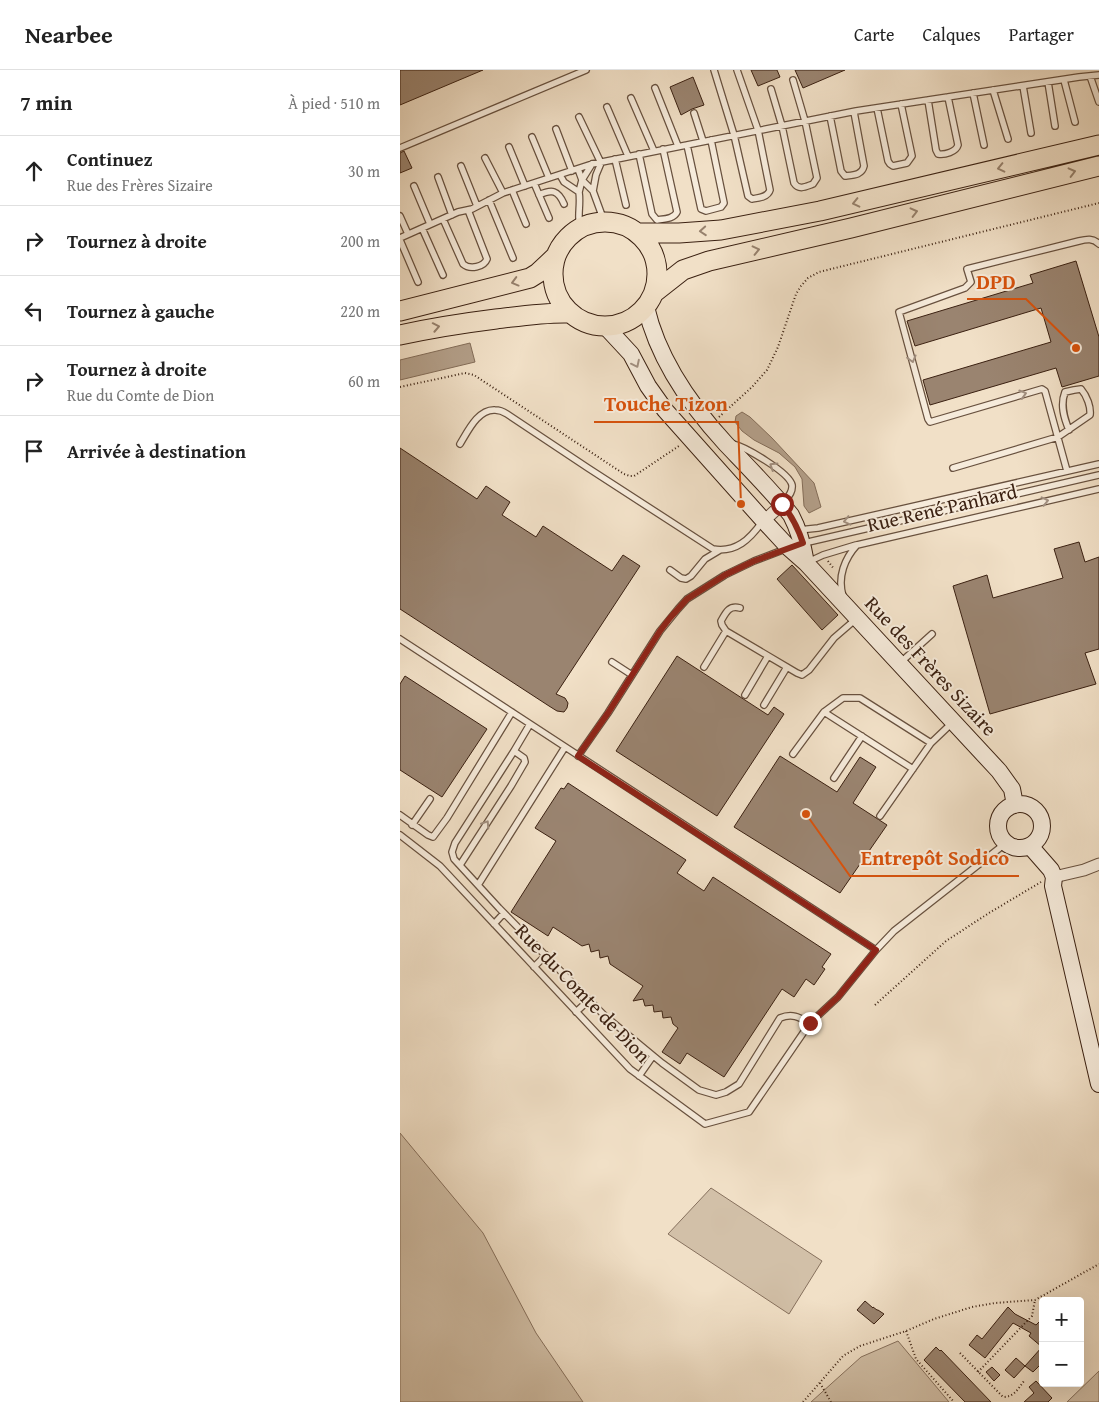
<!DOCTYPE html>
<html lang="fr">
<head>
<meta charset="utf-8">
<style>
  body { margin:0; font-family:"Gentium Book Plus",serif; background:#f6f6f6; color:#222 }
  .controls { position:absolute; right:15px; bottom:15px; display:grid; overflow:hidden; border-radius:5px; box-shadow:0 5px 20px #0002 }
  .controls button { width:45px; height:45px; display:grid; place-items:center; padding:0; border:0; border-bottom:1px solid #e0e0e0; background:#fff; color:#222; font:25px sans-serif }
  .stop { position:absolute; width:15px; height:15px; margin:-11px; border:4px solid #8f2418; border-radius:50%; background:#fff }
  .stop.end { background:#8f2418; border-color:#fff; box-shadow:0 1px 5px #0008 }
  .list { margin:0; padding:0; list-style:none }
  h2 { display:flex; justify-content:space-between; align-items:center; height:65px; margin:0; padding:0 20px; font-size:21px }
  h2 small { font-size:16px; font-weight:400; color:#767676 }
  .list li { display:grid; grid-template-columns:32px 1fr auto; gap:15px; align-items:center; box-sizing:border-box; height:70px; padding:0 20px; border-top:1px solid #e0e0e0 }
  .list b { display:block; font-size:19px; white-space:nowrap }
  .list p { margin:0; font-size:16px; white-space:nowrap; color:#767676 }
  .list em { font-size:16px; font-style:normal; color:#767676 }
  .icon { flex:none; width:28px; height:28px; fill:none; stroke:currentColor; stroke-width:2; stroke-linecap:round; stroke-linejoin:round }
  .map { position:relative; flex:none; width:699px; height:1332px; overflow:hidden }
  header { display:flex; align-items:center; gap:30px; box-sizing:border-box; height:70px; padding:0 25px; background:#fff; border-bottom:1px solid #e0e0e0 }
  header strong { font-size:24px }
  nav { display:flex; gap:28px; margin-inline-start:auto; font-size:18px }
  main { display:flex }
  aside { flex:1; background:#fff }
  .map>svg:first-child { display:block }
</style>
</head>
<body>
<header>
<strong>Nearbee</strong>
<nav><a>Carte</a><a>Calques</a><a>Partager</a></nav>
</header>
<main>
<aside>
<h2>7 min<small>À pied · 510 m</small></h2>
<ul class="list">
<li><svg class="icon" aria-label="ahead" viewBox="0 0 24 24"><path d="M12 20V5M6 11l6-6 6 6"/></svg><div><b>Continuez</b><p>Rue des Frères Sizaire</p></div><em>30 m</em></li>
<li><svg class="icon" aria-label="right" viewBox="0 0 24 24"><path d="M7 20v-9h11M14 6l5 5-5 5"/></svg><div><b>Tournez à droite</b></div><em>200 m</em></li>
<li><svg class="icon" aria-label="left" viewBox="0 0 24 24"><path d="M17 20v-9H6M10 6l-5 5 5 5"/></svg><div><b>Tournez à gauche</b></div><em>220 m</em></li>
<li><svg class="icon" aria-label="right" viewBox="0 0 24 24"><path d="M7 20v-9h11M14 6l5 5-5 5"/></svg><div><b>Tournez à droite</b><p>Rue du Comte de Dion</p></div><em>60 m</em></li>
<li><svg class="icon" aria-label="arrive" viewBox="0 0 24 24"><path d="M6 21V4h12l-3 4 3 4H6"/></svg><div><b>Arrivée à destination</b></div></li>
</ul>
</aside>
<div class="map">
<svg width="699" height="1332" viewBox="0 0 699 1332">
  <rect width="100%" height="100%" fill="#f1e0c7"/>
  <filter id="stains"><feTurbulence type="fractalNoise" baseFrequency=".004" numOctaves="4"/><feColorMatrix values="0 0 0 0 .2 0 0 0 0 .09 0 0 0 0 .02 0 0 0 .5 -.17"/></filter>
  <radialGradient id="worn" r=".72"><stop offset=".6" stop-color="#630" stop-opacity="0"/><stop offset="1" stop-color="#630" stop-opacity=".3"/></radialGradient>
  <path fill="#d2c0a8" stroke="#86705d" d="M0 1063 83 1163 136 1263 183 1332H0Z
    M311 1118 422 1191 389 1244 268 1164Z
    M498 1271 549 1332H411L461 1287Z
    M699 1301V1332H667Z"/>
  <path fill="#b39f89" stroke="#836d59" d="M70 273 75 292 0 310V290Z
    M342 342 350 347 372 368 414 413 421 437 409 443 404 436 402 409 395 397 379 383 354 370 342 361 335 352 336 346Z"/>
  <path fill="#9a8470" stroke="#3b2112" d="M0 0H83L0 35Z
    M351 0H377L380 7 358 16Z
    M395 0H445L403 18Z
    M293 7 304 35 292 39 281 45 270 17Z
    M4 81 12 98 0 103V83Z
    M676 191 699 267V306L662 317 656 298 530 335 523 310 651 272 641 238 515 276 507 251 633 213 630 205Z
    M0 378 77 429 86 416 110 432 102 445 136 467 143 456 212 501 223 485 240 496 156 624 165 628 168 633 167 638 164 642 157 641 149 636 0 539Z
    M679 472 685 492 699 487V579L685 583 696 614 590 644 553 516 587 505 593 528 663 508 654 479Z
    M392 495 438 545 422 560 377 509Z
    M277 586 368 645 374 637 384 644 317 746 216 681Z
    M5 606 87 659 42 727 0 700V614Z
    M380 686 437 722 460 687 476 697 453 733 487 755 440 823 334 757Z
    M168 713 286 790 277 803 304 821 313 807 431 884 422 897 425 899 414 915 406 909 394 927 382 919 324 1007 287 983 280 994 262 982 278 958 273 954 271 947 263 948 262 941 254 942 253 935 245 936 243 929 233 931 243 916 210 894 208 886 200 888 199 880 191 882 189 874 182 876 153 857 148 866 111 842 156 771 135 758 161 718 164 719Z
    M465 1231 473 1238V1237L477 1240H478L484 1244 474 1254 457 1240Z
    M608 1237 615 1244 636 1255 643 1248V1292L633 1302 625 1296 642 1277 629 1266 631 1263 613 1253 585 1288 569 1275 577 1265 582 1269Z
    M536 1277 540 1281 541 1280 591 1332H565L524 1290Z
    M616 1288 625 1296 614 1308 605 1300Z
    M592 1297 600 1305 594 1311 586 1302Z
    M636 1311 652 1328 648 1332H624L634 1323 629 1317Z"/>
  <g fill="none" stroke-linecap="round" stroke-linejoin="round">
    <g stroke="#68513f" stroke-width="8">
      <path id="lane" d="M314 0 334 65 348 126 352 129C359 128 368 127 370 120L358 60 337 0
        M690 6 699 32
        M664 10 675 52
        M648 12 655 56
        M623 16 631 63
        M255 18 278 76
        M371 19 382 56 394 113C399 121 407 116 413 114L417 108 405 51 393 10
        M593 20 608 69
        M573 23 584 75
        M231 28 254 81
        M528 30 536 80 538 84C545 85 556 82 558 75L548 27
        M207 37 228 86
        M477 38 488 91 490 94 493 96 507 93 512 86 501 34
        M294 43 303 71
        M430 46 441 101 445 106C454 105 462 105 464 96L454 42
        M179 47 201 93 196 105 193 121 204 151
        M156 59 172 101
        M132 67 149 108
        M287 75 301 139 306 141 321 137 324 133 311 70
        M109 77 125 116
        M0 78 186 0
        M239 84 252 144 257 150C264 149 274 149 277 142L263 79
        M85 88 103 123
        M215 89 226 135
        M61 96 77 136
        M178 99 182 110 193 121
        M160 105 164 112 179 122C181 135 177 146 180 158
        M38 107 52 145
        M134 113 149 148
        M14 116 30 154
        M112 120 126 154
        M179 122 182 110 192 94
        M139 125C152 119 158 120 164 134
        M89 130 113 188
        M0 146 8 164
        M43 149 63 194C70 200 84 197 87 189L68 140
        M22 158 43 205
        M0 168 58 142 72 139 103 123 192 94 456 41 679 7 699 5
        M0 170 18 212
        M60 374C68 361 78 339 95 340 99 340 104 342 107 344L188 398 313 479C336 483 350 469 362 452
        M333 374C345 377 389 402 392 415 393 422 388 427 384 432
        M553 398 658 367 690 345C691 337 687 326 681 319L674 320 665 322C660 335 664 348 669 360
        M667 401 645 321 642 319 530 352 528 349 499 242 565 218 571 212 567 199 679 171C687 169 693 168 699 174
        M399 460 418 458 699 394
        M404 473 699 405
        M408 492 423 485 456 475
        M270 500 281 508 286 509 291 506 305 489 320 480
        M443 526C437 507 445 488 457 475L699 419
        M340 538C329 535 326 542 321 551L322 555 326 561 397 603 402 605 409 600 434 568 456 549
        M0 569 476 880
        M212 592 232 605
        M501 592 532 564
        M304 597 326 561
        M345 625 368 586
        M364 635 387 597
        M424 642 513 699
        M114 681 130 654
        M393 684 424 642 443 628H460L531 673
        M178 686 208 643 260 561 278 539 287 529 325 505 354 491 388 478
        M434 708 462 666
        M0 745 28 765 33 767 47 748 112 642
        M480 746 531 673 552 653
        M12 755 30 729
        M0 765 40 796 230 999 305 1054 349 1042 410 953 438 927 476 880 494 861 606 773
        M60 795 111 716 125 692 124 688 114 681 55 773 52 782 54 789 99 838 189 930 205 946 262 993 299 1020 316 1025 326 1022 339 1014 380 948C392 943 399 947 410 953
        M78 815 165 677
        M94 854 104 843
        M134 897 146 885
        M176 942 189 930
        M239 1006 253 986"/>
    </g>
    <g stroke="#68513f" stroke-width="13">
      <path id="street" d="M364 451 382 434
        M654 807 684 800 699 794"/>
    </g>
    <g stroke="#3b2112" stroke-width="18">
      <path id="secondary" d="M246 237C258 289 291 336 326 374 348 397 371 420 391 445 399 460 403 475 406 493
        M205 256 231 284 248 316 265 340 364 451 389 478 406 493 599 701 612 719 615 735
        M598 756a22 22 0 1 1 44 0a22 22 0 1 1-44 0Z
        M630 776 651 800 654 807 653 816 699 1014"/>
    </g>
    <g stroke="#3b2112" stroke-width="21">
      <path id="primary" d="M153 204a52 52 0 1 1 104 0a52 52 0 1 1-104 0Z
        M238 163H279L321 160 420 141 699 75
        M255 222 283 200 309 191 451 158 699 96
        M0 241 130 208 138 203 156 186
        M0 265C32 258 64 253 96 249 121 246 146 242 170 243"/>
    </g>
    <path stroke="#3b2112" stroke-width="2" stroke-dasharray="1 2.5" stroke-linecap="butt" d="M0 317 65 303 74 305 224 404 230 406H234L279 376
      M319 347 352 317 367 300 378 277 396 224 401 216 408 208 419 202 699 133
      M428 491 434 499
      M475 935 546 871 589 843 641 812
      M506 1261 516 1289 554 1332
      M560 1283 603 1327C614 1327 618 1319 624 1311
      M578 1302 632 1246 635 1230
      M420 1313 431 1332
      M403 1332 443 1286 460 1276 506 1261 534 1249 572 1237 595 1233 635 1230 699 1194"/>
    <use href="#lane" stroke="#f6ebdb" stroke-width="5.5"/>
    <use href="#street" stroke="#f6ebdb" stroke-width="11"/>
    <use href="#secondary" stroke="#f6ebdb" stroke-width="16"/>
    <use href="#primary" stroke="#f1e0c7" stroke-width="19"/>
  </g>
  <defs><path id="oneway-chevron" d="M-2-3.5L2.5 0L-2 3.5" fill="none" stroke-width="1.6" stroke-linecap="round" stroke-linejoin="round" transform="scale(1.25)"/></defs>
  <g stroke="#96806c">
    <use href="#oneway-chevron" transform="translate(601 98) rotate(167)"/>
    <use href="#oneway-chevron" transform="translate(672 102) rotate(-14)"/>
    <use href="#oneway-chevron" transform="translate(456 133) rotate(167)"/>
    <use href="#oneway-chevron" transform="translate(514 142) rotate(-14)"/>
    <use href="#oneway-chevron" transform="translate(303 161) rotate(176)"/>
    <use href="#oneway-chevron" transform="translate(356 180) rotate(-13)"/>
    <use href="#oneway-chevron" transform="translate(115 212) rotate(165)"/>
    <use href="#oneway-chevron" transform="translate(36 257) rotate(-11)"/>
  </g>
  <g stroke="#a29081">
    <use href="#oneway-chevron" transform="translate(512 289) rotate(75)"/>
    <use href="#oneway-chevron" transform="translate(236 294) rotate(64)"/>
    <use href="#oneway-chevron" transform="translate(623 324) rotate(-17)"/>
    <use href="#oneway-chevron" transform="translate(373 396) rotate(-148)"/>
    <use href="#oneway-chevron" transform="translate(645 431) rotate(-13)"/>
    <use href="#oneway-chevron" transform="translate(447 451) rotate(167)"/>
    <use href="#oneway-chevron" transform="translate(86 754) rotate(-57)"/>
  </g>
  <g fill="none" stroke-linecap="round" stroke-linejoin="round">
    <path stroke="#8f2418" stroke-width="6" d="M382 434C392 446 398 458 403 473L354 491 325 505 287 529 270 548 260 561 208 643 178 686 476 880 438 927 410 953"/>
  </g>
  <g text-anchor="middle" stroke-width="4" stroke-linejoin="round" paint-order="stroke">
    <g font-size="20" fill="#3b2112" stroke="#f6ebdb">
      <text transform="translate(542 438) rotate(-13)" y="7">Rue René Panhard</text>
      <text transform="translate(531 596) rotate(47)" y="7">Rue des Frères Sizaire</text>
      <text transform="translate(183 923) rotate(46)" y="7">Rue du Comte de Dion</text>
    </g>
  </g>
  <path fill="none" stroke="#d7530d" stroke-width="2" d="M676 278L626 229H567M341 434L338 352H194M406 744L450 806H619"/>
  <g fill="#d7530d" stroke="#f6ebdb" stroke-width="2">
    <circle cx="676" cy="278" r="5"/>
    <circle cx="341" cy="434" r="5"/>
    <circle cx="406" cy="744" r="5"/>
  </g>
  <g font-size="21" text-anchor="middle" font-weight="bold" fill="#d7530d" stroke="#f6ebdb" stroke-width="4" stroke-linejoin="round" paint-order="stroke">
    <text x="596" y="219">DPD</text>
    <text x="266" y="341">Touche Tizon</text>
    <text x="535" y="795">Entrepôt Sodico</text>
  </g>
  <rect width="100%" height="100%" filter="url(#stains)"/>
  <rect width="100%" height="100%" fill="url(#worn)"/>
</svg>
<div class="controls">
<button>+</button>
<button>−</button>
</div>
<div class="stop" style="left:382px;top:434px"></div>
<div class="stop end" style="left:410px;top:953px"></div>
</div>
</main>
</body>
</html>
